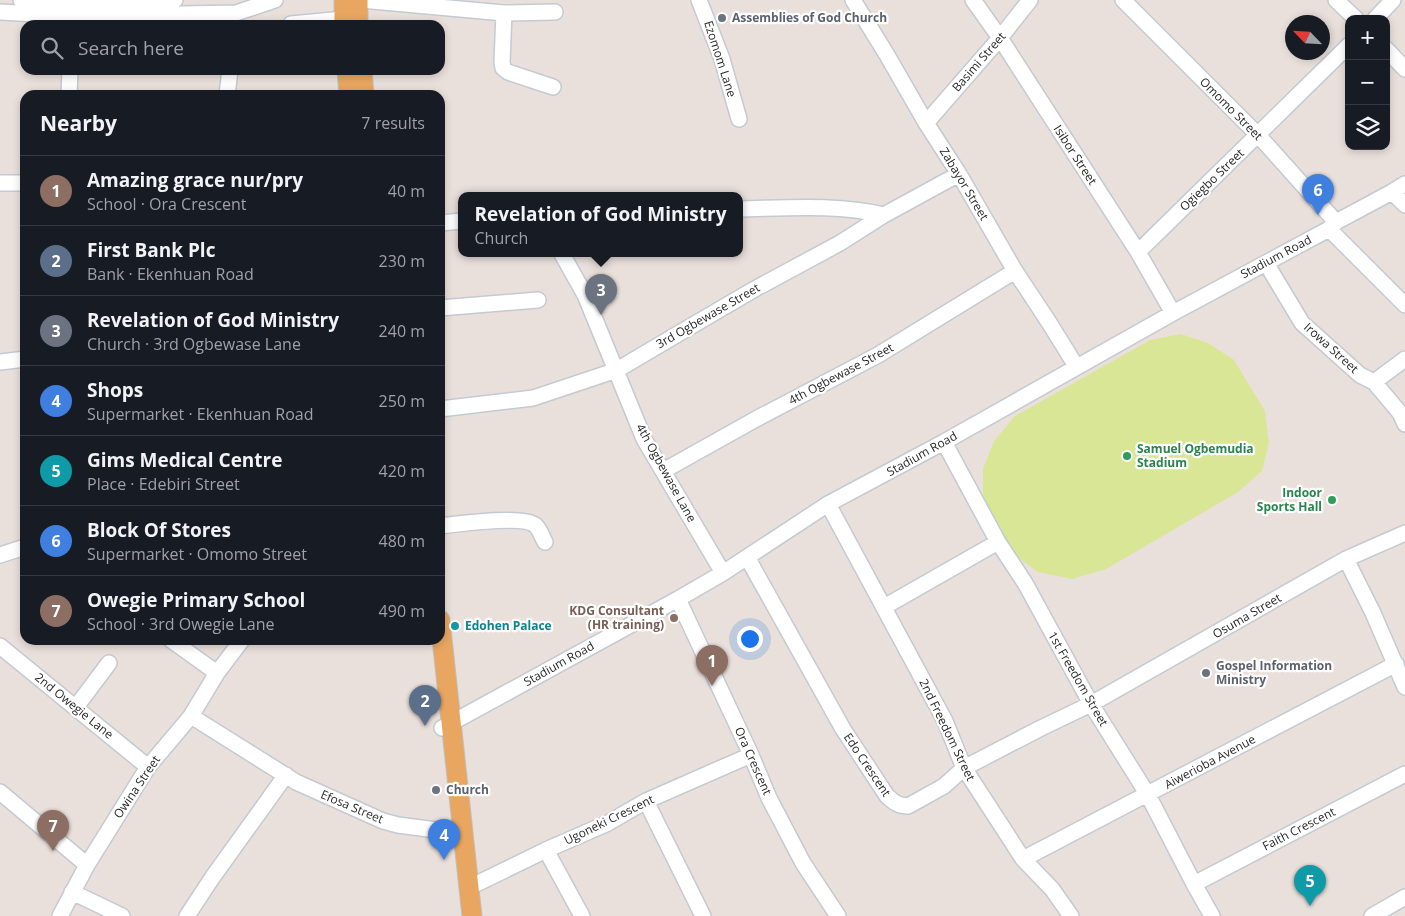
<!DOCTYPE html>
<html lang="en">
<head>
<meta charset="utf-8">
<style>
  body { margin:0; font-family:"Open Sans",sans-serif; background:#20242c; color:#f1f3f6 }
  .controls { position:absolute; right:15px; top:15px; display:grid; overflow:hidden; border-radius:10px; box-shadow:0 2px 8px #0003 }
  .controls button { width:45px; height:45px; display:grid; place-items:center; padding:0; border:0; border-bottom:1px solid #363941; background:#171b24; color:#f1f3f6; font:25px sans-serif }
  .compass { position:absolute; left:1285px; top:15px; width:45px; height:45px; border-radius:50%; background:#171b24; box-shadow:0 2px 8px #0003; rotate:295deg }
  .you { position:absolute; left:749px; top:638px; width:18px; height:18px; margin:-12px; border:4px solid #fff; border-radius:50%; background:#1a73e8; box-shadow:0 0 0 8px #1a73e833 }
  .badge { display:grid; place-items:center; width:32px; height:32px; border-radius:50%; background:#d93025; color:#fff; font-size:16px; font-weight:700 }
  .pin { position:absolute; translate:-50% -41px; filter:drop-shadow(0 1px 2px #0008) }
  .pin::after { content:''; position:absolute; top:26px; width:18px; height:15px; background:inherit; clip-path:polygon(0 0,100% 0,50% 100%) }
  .popup { position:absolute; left:458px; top:192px; width:285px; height:65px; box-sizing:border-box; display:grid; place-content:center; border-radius:10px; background:#171b24; filter:drop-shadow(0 1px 4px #0005); font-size:16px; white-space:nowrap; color:#9ea1a6 }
  .popup b { font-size:19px; color:#f1f3f6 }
  .popup::after { content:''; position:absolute; left:50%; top:100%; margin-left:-10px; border:10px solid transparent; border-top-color:#171b24 }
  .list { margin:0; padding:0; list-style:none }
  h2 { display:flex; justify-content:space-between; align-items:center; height:65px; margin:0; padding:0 20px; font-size:21px }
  h2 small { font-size:16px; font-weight:400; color:#9ea1a6 }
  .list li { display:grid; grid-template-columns:32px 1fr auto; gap:15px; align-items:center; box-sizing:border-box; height:70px; padding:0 20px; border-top:1px solid #363941 }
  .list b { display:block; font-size:19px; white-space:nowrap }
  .list p { margin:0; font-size:16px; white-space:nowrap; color:#9ea1a6 }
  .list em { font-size:16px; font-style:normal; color:#9ea1a6 }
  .icon { flex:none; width:28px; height:28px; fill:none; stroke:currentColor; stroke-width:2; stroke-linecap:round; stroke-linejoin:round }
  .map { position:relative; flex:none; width:1405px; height:916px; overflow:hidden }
  .search { position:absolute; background:#171b24; box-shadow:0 2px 8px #0003; left:20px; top:20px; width:425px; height:55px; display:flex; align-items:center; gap:12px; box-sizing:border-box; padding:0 18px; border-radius:15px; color:#9ea1a6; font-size:19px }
  .panel { position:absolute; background:#171b24; box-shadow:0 2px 8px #0003; left:20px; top:90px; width:425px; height:555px; border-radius:15px }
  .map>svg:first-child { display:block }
</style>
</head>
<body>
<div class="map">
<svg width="1405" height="916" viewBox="0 0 1405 916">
  <rect width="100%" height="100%" fill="#eae0db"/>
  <path fill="#d9e696" d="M1181 334 1208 343 1234 360 1265 411 1269 443 1262 471 1238 492 1106 569 1072 579 1038 572 1012 553 983 504V469L994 441 1015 416 1150 340Z"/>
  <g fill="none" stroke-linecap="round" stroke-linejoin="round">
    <g stroke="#c3cad2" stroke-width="18">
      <path id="minor" d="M21 0 77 4 175 0
        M361 0 504 13 555 12
        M699 0 722 59 739 119
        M853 0 887 55 926 123 959 174 1015 271 1050 324 1076 366
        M973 0 1000 38 1138 252 1173 313
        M1123 0 1258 135 1336 222
        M1336 0 1356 19
        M0 12 73 16 236 13 275 0
        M504 13 502 62 503 68 508 72 553 87
        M1375 19 1393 0
        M291 24 344 19
        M1386 49 1405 69
        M69 95 70 70
        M227 95 230 70
        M926 123 1000 38 1030 0
        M0 183H25
        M1392 192 1405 205
        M740 209C788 208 837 204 884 215
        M440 223 462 221
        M1329 229 1405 305
        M1138 252 1349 45
        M562 254 585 295 644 439 723 573
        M1266 263 1302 323 1360 375 1374 382 1400 413 1405 424
        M440 308 538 300
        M0 362 25 359
        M1374 382 1405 359
        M440 409 533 398 617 370 688 328 753 290 840 243 884 215 959 174
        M944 442 998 542 1025 583 1091 704 1148 795 1194 884 1212 916
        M663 471 756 419 878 355 1015 271
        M828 504 945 721 964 768 1023 859 1052 889 1071 916
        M440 526C457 524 523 515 535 525 540 529 542 537 545 542
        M0 555 25 547
        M747 557 843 729 887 796 894 802 900 805 908 806 919 800 944 786 964 768 1039 729 1091 704 1346 559 1405 533
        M1346 559 1373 613 1405 687
        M678 599 751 755 769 798 803 863 838 916
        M884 607 998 542
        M171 640 217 673
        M0 646 148 767
        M76 707 109 663
        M191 716 296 782 383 821 398 825 451 832
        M442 728 678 599 723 573 828 504 944 442 1173 313 1329 229 1336 222 1392 192 1405 184
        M0 792 87 865
        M646 801 703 916
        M546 850 582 916
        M1023 859 1396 664
        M1194 884 1405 774
        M468 888 546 850 608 823 646 801 751 755
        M72 892 122 916
        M60 916 87 865 148 767 191 716 217 673 242 640
        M187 916 212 878 286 775
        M1372 916 1405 897"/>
    </g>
    <g stroke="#bfbfbf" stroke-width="21">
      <path id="major" d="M358 0V25
        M344 25V0
        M347 70 349 95
        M362 70 364 95
        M440 620 472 916"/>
    </g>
    <use href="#minor" stroke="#fff" stroke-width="15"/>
    <use href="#major" stroke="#e9a661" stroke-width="19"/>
  </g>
  <g fill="#6b7280" stroke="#fff" stroke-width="2">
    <circle cx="722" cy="18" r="5"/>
    <circle cx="1206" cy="673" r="5"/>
    <circle cx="436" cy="790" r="5"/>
  </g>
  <g fill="#2e9e5b" stroke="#fff" stroke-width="2">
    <circle cx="1127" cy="456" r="5"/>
    <circle cx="1332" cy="500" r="5"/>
  </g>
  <circle fill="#8d6e63" stroke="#fff" stroke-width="2" cx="674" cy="618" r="5"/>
  <circle fill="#0f9aa8" stroke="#fff" stroke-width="2" cx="455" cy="626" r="5"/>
  <g text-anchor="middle" stroke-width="4.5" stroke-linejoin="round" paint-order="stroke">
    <g font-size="12" font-weight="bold" fill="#5b616d" stroke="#fff" text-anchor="start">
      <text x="732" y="22">Assemblies of God Church</text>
      <text x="1216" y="670">Gospel Information<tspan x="1216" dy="14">Ministry</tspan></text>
      <text x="446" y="794">Church</text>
    </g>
    <g font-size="12" fill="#292929" stroke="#fff">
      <text transform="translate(720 59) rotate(72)" y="4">Ezomom Lane</text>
      <text transform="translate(979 62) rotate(-49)" y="4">Basimi Street</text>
      <text transform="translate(1231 109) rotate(45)" y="4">Omomo Street</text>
      <text transform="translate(1075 155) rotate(57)" y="4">Isibor Street</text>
      <text transform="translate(1212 180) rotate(-44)" y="4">Ogiegbo Street</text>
      <text transform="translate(964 184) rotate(59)" y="4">Zabayor Street</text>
      <text transform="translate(1276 257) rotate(-28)" y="4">Stadium Road</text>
      <text transform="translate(708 316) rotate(-30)" y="4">3rd Ogbewase Street</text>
      <text transform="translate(1331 348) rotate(42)" y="4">Irowa Street</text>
      <text transform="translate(841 374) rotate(-28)" y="4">4th Ogbewase Street</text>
      <text transform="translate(922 454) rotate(-29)" y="4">Stadium Road</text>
      <text transform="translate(666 473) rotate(61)" y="4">4th Ogbewase Lane</text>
      <text transform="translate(1247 616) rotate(-30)" y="4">Osuma Street</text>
      <text transform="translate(559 664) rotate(-29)" y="4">Stadium Road</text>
      <text transform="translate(1078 679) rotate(60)" y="4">1st Freedom Street</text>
      <text transform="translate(74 706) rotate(39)" y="4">2nd Owegie Lane</text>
      <text transform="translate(947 730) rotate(64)" y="4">2nd Freedom Street</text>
      <text transform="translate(753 761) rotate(66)" y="4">Ora Crescent</text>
      <text transform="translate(1210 762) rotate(-28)" y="4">Aiwerioba Avenue</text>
      <text transform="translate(867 765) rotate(56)" y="4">Edo Crescent</text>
      <text transform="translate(137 787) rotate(-56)" y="4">Owina Street</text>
      <text transform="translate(352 807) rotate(23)" y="4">Efosa Street</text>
      <text transform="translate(609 820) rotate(-26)" y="4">Ugoneki Crescent</text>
      <text transform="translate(1299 829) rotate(-27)" y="4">Faith Crescent</text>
    </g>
    <g font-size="12" font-weight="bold" fill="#27864d" stroke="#fff" text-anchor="start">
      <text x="1137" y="453">Samuel Ogbemudia<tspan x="1137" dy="14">Stadium</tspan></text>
      <text x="1322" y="497" text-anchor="end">Indoor<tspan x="1322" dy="14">Sports Hall</tspan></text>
    </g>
    <g font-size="12" font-weight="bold" fill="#785e54" stroke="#fff" text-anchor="end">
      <text x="664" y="615">KDG Consultant<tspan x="664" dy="14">(HR training)</tspan></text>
    </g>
    <g font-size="12" font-weight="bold" fill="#0d838f" stroke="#fff" text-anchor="start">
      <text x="465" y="630">Edohen Palace</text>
    </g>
  </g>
</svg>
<div class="controls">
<button>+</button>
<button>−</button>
<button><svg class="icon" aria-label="layers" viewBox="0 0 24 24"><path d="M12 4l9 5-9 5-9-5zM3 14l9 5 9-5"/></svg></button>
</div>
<svg class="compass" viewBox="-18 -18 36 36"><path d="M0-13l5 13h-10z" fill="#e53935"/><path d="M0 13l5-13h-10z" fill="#9ea1a6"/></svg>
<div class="you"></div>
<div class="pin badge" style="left:712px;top:686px;background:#8d6e63">1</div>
<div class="pin badge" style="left:425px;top:726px;background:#5c6f8a">2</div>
<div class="pin badge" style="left:601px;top:315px;background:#6b7280">3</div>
<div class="popup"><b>Revelation of God Ministry</b>Church</div>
<div class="pin badge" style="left:444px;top:860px;background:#3f7fe0">4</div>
<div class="pin badge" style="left:1310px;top:906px;background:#0f9aa8">5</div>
<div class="pin badge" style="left:1318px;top:215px;background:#3f7fe0">6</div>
<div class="pin badge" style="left:53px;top:851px;background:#8d6e63">7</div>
<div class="search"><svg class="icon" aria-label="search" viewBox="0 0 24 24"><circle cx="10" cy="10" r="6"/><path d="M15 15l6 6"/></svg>Search here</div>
<section class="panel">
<h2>Nearby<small>7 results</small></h2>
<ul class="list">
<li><span class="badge" style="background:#8d6e63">1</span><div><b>Amazing grace nur/pry</b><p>School · Ora Crescent</p></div><em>40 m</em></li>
<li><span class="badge" style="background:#5c6f8a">2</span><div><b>First Bank Plc</b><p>Bank · Ekenhuan Road</p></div><em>230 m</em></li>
<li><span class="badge" style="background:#6b7280">3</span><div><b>Revelation of God Ministry</b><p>Church · 3rd Ogbewase Lane</p></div><em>240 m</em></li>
<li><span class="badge" style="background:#3f7fe0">4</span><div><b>Shops</b><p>Supermarket · Ekenhuan Road</p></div><em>250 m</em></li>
<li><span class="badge" style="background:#0f9aa8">5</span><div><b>Gims Medical Centre</b><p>Place · Edebiri Street</p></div><em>420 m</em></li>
<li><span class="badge" style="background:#3f7fe0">6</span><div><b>Block Of Stores</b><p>Supermarket · Omomo Street</p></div><em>480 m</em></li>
<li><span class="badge" style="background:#8d6e63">7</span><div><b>Owegie Primary School</b><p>School · 3rd Owegie Lane</p></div><em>490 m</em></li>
</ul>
</section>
</div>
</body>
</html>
